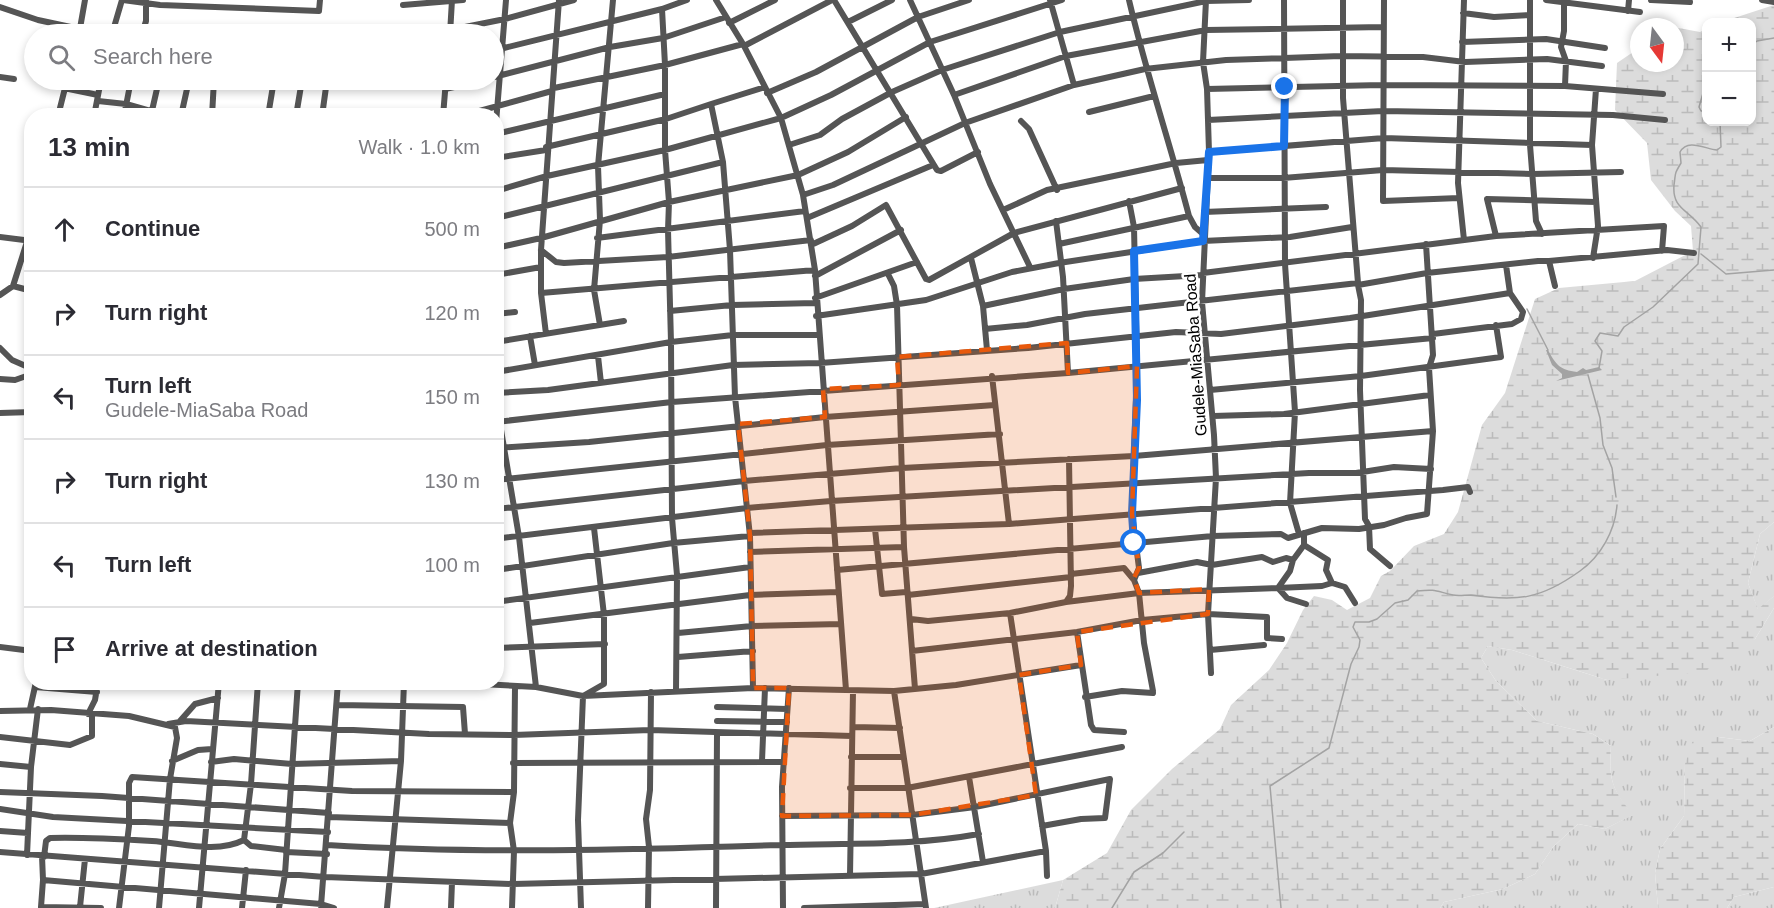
<!DOCTYPE html>
<html lang="en">
<head>
<meta charset="utf-8">
<style>
  body { margin:0; font-family:Helvetica,sans-serif; background:#f2f2f3; color:#2b2b33 }
  .controls { position:absolute; right:18px; top:18px; display:grid; overflow:hidden; border-radius:12px; box-shadow:0 3px 9px #0003 }
  .controls button { width:54px; height:54px; display:grid; place-items:center; padding:0; border:0; border-bottom:2px solid #e1e1e2; background:#fff; color:#2b2b33; font:30px sans-serif }
  .compass { position:absolute; left:1630px; top:18px; width:54px; height:54px; border-radius:50%; background:#fff; box-shadow:0 3px 9px #0003; rotate:165deg }
  .stop { position:absolute; width:18px; height:18px; margin:-14px; border:4px solid #1a73e8; border-radius:50%; background:#fff }
  .stop.end { background:#1a73e8; border-color:#fff; box-shadow:0 2px 6px #0008 }
  .list { margin:0; padding:0; list-style:none }
  h2 { display:flex; justify-content:space-between; align-items:center; height:78px; margin:0; padding:0 24px; font-size:26px }
  h2 small { font-size:20px; font-weight:400; color:#7c7c81 }
  .list li { display:grid; grid-template-columns:39px 1fr auto; gap:18px; align-items:center; box-sizing:border-box; height:84px; padding:0 24px; border-top:2px solid #e1e1e2 }
  .list b { display:block; font-size:22px; white-space:nowrap }
  .list p { margin:0; font-size:20px; white-space:nowrap; color:#7c7c81 }
  .list em { font-size:20px; font-style:normal; color:#7c7c81 }
  .icon { flex:none; width:33px; height:33px; fill:none; stroke:currentColor; stroke-width:2; stroke-linecap:round; stroke-linejoin:round }
  .map { position:relative; flex:none; width:1774px; height:908px; overflow:hidden }
  .search { position:absolute; background:#fff; box-shadow:0 3px 9px #0003; left:24px; top:24px; width:480px; height:66px; display:flex; align-items:center; gap:15px; box-sizing:border-box; padding:0 21px; border-radius:33px; color:#7c7c81; font-size:22px }
  .panel { position:absolute; background:#fff; box-shadow:0 3px 9px #0003; left:24px; top:108px; width:480px; height:582px; border-radius:24px }
  .map>svg:first-child { display:block }
</style>
</head>
<body>
<div class="map">
<svg width="1774" height="908" viewBox="0 0 1774 908">
  <defs>
    <pattern id="grass-tufts" width="24" height="20" patternUnits="userSpaceOnUse" patternTransform="scale(1.5)"><rect width="24" height="20" fill="#dcdcdc"/><path d="M3 7l-1-3M5 7V3M7 7l1-3M15 17l-1-3M17 17v-4M19 17l1-3" fill="none" stroke="#bbb"/></pattern>
    <pattern id="wetland-marsh" width="20" height="14" patternUnits="userSpaceOnUse" patternTransform="scale(1.5)"><rect width="20" height="14" fill="#dcdcdc"/><path d="M1 5h8M5 5V1M11 12h8M15 12V8" fill="none" stroke="#bbb"/></pattern>
  </defs>
  <rect width="100%" height="100%" fill="#fff"/>
  <path fill="url(#grass-tufts)" d="M1774 522V596L1758 610 1748 583 1760 534Z
    M1774 608V727L1750 741 1718 737 1685 764 1684 816 1660 849 1655 873 1658 908H1440L1444 902 1503 889 1535 874 1553 847 1578 824 1605 829 1632 815C1611 787 1609 780 1611 746L1593 734 1537 721 1496 681 1481 658 1488 646 1512 650 1607 680 1755 639Z
    M1063 880 1055 908H934Z
    M1774 887V908H1727L1734 897Z"/>
  <path fill="url(#wetland-marsh)" d="M1774 5V522L1760 534 1748 583 1758 609 1774 596V608L1755 639 1704 672 1607 680 1512 650 1488 646 1481 658 1496 681 1537 721 1593 734 1611 746C1609 780 1611 787 1633 815L1605 829 1578 824 1553 847 1535 874 1503 889 1444 902 1440 908H1055L1063 880 1107 853 1131 810 1172 769 1220 729 1231 705 1269 670 1287 643 1303 610 1314 596 1332 600 1347 610 1370 598 1381 576 1390 571 1414 546 1444 534 1458 512 1482 425 1505 393 1535 299 1559 288 1635 281 1693 251 1691 226 1675 211 1651 180 1647 143 1615 110 1617 63 1639 48V63H1675V27H1660L1662 25 1700 32 1706 29V122H1752V22H1722Z
    M1774 727V887L1734 897 1727 908H1658L1655 873 1660 849 1684 816 1685 764 1693 740 1718 737 1750 741Z"/>
  <path fill="#a3a3a3" d="M1546 350H1548C1556 365 1560 370 1577 372L1583 368 1586 370 1599 367 1602 370 1556 381 1562 378V374L1552 365Z"/>
  <g fill="none" stroke-linecap="round" stroke-linejoin="round">
    <path stroke="#a3a3a3" stroke-width="1.5" d="M1752 45 1757 41 1774 38
      M1706 83 1699 107 1701 111H1706
      M1701 254 1726 274 1774 270
      M1527 309 1548 350
      M1599 368 1602 351 1595 341 1600 333 1618 336 1624 327 1653 307 1698 264 1701 227C1688 209 1672 209 1674 185 1676 171 1674 175 1681 163L1680 152C1688 138 1705 149 1717 150L1721 147 1720 122
      M1588 375 1600 418 1603 445 1612 468 1616 497
      M1112 908 1134 872 1163 853 1184 832
      M1281 908 1270 786 1329 748 1351 664 1359 647 1360 640 1353 627 1355 622H1369L1377 619 1395 603 1408 600 1417 591C1437 589 1435 591 1453 595 1458 596 1465 595 1471 595 1518 602 1541 599 1580 571 1601 556 1615 531 1617 505"/>
    <path stroke="#555" stroke-width="6" d="M123 0 160 5 319 11 320 0
      M716 0 743 44 781 118 803 195 815 270 846 690
      M834 0 937 170 941 171 978 152
      M910 0 954 95
      M1050 0 1074 85
      M1129 0C1146 73 1170 143 1189 216L1195 227 1203 234
      M1206 0 1203 62 1207 89 1209 152 1202 302 1214 435 1216 478 1208 614 1211 673
      M1284 0 1285 264 1295 412 1290 503 1299 534
      M1343 0V98L1358 283
      M1384 0 1383 201 1459 198
      M1464 0 1458 183 1464 240
      M1530 0V145L1536 221 1542 234
      M1546 0 1640 12
      M1651 0 1690 2
      M1762 0 1774 2
      M1564 1V31L1561 47 1566 61 1565 86
      M403 5 463 0
      M0 7 38 20 80 29
      M662 9 687 0
      M1628 11 1629 0
      M1463 13 1494 17 1530 15
      M848 22 892 0
      M729 23 775 0
      M450 30 505 19 574 0
      M79 34 85 0
      M112 34 122 0
      M142 34 146 21V1
      M450 34 452 0
      M1462 42 1546 39 1605 48
      M744 46 832 0
      M504 48 662 9 665 65V150L669 202 668 230 671 342 672 518 677 575 676 691
      M0 77 14 79
      M494 77 610 47 663 38 726 17
      M64 88 98 95
      M554 88 665 65 743 44
      M445 89 486 80
      M1207 89 1382 85 1565 86 1663 94
      M767 93 816 72 918 17 969 0
      M98 101 126 104 168 116
      M711 104 765 87
      M1089 112 1154 96
      M151 115 159 80
      M58 116 67 80
      M94 116 101 80
      M124 116 131 80
      M181 116 189 80
      M212 116 214 80
      M268 116 274 80
      M296 116 302 80
      M322 116 327 80
      M383 116 385 112
      M443 116 446 80
      M461 116 552 91
      M1208 120 1383 111 1613 115 1665 120
      M1021 121 1029 129 1057 190
      M496 123 506 0
      M496 134 665 94
      M789 145 820 135 842 119 892 92 942 70 1060 32 1206 1 1249 0
      M546 147 666 119 711 104 723 162 730 250 735 397 750 536 753 688
      M1209 152 1384 138 1592 145
      M496 158 546 150
      M1207 178H1283L1383 170 1532 174 1621 172
      M496 191 547 176 665 150 781 118 831 95 930 42 1062 0
      M803 195 833 185 965 123 1074 85 1145 69 1226 60 1341 56 1423 57 1465 62 1547 59 1602 66
      M1129 201 1134 227 1137 366 1132 514 1139 568 1134 580 1139 593 1144 643 1153 691
      M1003 210 1047 190 1176 163 1208 160
      M1204 212 1326 207
      M496 218 723 162
      M807 218 933 165
      M1056 221 1063 277 1068 373
      M1496 236 1487 199 1596 202
      M0 237 32 241
      M597 238 805 211
      M1059 244 1189 216
      M811 245 852 226 886 205 926 279 929 280 1014 233 1182 188
      M496 248 541 238 669 202 798 175 848 152 906 117
      M541 250 556 262 564 263 668 257 811 240
      M971 258 983 306 987 350
      M1593 258 1598 226 1592 145 1596 89
      M1549 261 1667 250 1694 253
      M1506 265 1510 293
      M1030 267 990 184 954 95 1066 56 1206 30 1383 27
      M1203 273 1496 236 1664 226 1662 251
      M888 274 894 286 897 305 904 547 915 689
      M496 275 541 267
      M815 276 901 230
      M1358 285 1361 300 1360 390 1365 519 1369 526 1370 549 1390 566
      M13 286 32 291
      M541 293 815 270
      M0 295 13 286 32 226
      M815 298 917 262
      M983 306 1064 289 1134 279 1203 275
      M670 311 732 305 815 303
      M496 314 515 312
      M816 316 926 300 1012 272 1059 263 1203 241 1290 237 1352 227
      M600 325 594 290 600 220 598 166 613 0
      M985 329 1027 325 1085 314 1358 283V285L1427 273 1538 261H1549L1555 286
      M546 334 541 293V250L559 0
      M530 336 535 365
      M496 342 624 321
      M0 348 12 360 28 367
      M598 356 601 383
      M496 372 671 342 733 335H818
      M992 376 1009 524
      M0 379 15 380 32 374
      M1210 390 1361 376 1501 357 1496 325
      M496 393 548 390 733 365 820 363 1028 348 1176 332 1221 334 1350 318 1510 293 1523 312 1521 319 1512 324 1433 334
      M496 400 519 537 536 687
      M0 413 32 412
      M1213 416 1284 414 1430 395
      M496 422 672 402 1068 373 1433 338
      M496 448 589 442 825 417 995 405
      M496 480 827 445 1000 434
      M496 509 744 481 902 468 1134 456 1433 431
      M875 529 882 594 906 592 908 595 1071 577
      M750 533 1009 524 1443 490 1468 487 1470 492
      M502 538 747 508 831 501 1309 473H1356L1394 467 1431 469
      M1304 545 1328 560 1326 570 1332 583 1345 587 1355 603
      M750 552 904 547
      M1293 560 1290 571 1278 588 1322 586 1332 583
      M496 570 673 543 750 536
      M837 570 1213 536 1281 534 1288 538 1322 528 1359 529 1384 525 1406 518 1427 514 1433 431 1429 368 1433 355 1426 244
      M1138 573 1197 562 1212 565 1262 557 1273 562 1286 558 1293 560 1304 545V533
      M1071 574 1124 568 1134 580
      M496 602 750 567
      M1066 602 1139 593 1278 588 1287 598 1306 604
      M1010 613 1046 851 1047 876
      M911 619 928 621 1010 613 1066 602 1070 596 1071 586 1069 459
      M530 623 750 595 838 592
      M1077 632 1091 725 1094 730 1124 732
      M678 633 752 626 841 624
      M0 647 32 651
      M496 648 605 644
      M1210 650 1264 645
      M912 651 1077 632 1142 620 1208 614 1267 617V638L1282 639
      M678 657 753 651
      M442 682 536 687 583 696 753 688 894 691 956 685 1081 665
      M35 687 97 692
      M894 691 926 908
      M1085 697 1122 691 1153 693
      M337 705 463 707 465 734
      M717 707 787 709
      M30 709 36 682
      M0 711 51 710 129 716 175 727 177 738 170 779 159 908
      M88 714 95 700 98 682
      M180 721 195 704 218 698
      M717 721 787 722
      M168 724 186 721 429 734 514 735 650 730 852 736
      M853 727 900 728
      M0 737 70 745 92 736V715
      M851 757H903
      M172 761 198 750 212 749
      M762 761 765 688
      M211 762 234 759 292 764 401 761
      M513 763 784 762
      M0 764 31 767
      M969 777 983 862
      M850 788H907L1122 747
      M0 792 102 796 329 813
      M0 809 53 817 328 832
      M782 816 912 815 975 807 1110 779 1105 818 1081 819 1042 826
      M329 817 510 823
      M0 831 28 833
      M244 840 251 846 286 850
      M327 845C478 854 629 850 780 845 847 843 913 846 979 834
      M0 852 325 877 513 884 921 874 1046 851
      M286 852 327 854
      M27 855 31 767 38 709
      M42 856 43 880 41 907 101 908
      M44 857 46 841 50 838C84 837 118 839 152 841 182 843 216 854 244 840L251 784 258 682
      M850 876 853 691
      M43 880 321 904 334 908
      M321 906 338 682
      M80 907 85 859
      M119 908 129 826V783L132 777 352 791 514 792
      M199 908 219 682
      M242 908 246 870
      M279 908 285 874 298 682
      M387 908 401 761 404 682
      M451 908 452 882
      M512 908 514 851 510 823 514 792 515 686
      M581 908 578 820 583 696 604 684V615L594 528
      M648 908 649 847 646 819 650 790 651 692
      M716 908 717 734
      M783 908 782 787 789 688
      M804 908 925 904"/>
  </g>
  <g fill="none" stroke-linecap="round" stroke-linejoin="round">
    <path stroke="#1a73e8" stroke-width="8" d="M1134 543 1132 514 1137 400 1134 251 1203 241 1209 152 1284 146 1285 87"/>
  </g>
  <path fill="#e8590c" fill-opacity="0.2" stroke="#e8590c" stroke-width="4.5" stroke-dasharray="12 8" stroke-linejoin="round" d="M1067 343 1068 373 1137 366 1132 514 1139 568 1134 578 1139 593 1209 589 1208 614 1077 632 1081 665 1019 675 1036 795 912 815 782 816 789 688H753L750 536 738 424 825 417 823 389 899 385 897 357Z"/>
  <g text-anchor="middle" stroke-width="5" stroke-linejoin="round" paint-order="stroke">
    <g font-size="16" fill="#000" stroke="#fff">
      <text transform="translate(1195 355) rotate(-94)" y="6">Gudele-MiaSaba Road</text>
    </g>
  </g>
</svg>
<div class="controls">
<button>+</button>
<button>−</button>
</div>
<svg class="compass" viewBox="-18 -18 36 36"><path d="M0-13l5 13h-10z" fill="#e53935"/><path d="M0 13l5-13h-10z" fill="#7c7c81"/></svg>
<div class="stop" style="left:1134px;top:543px"></div>
<div class="stop end" style="left:1285px;top:87px"></div>
<div class="search"><svg class="icon" aria-label="search" viewBox="0 0 24 24"><circle cx="10" cy="10" r="6"/><path d="M15 15l6 6"/></svg>Search here</div>
<section class="panel">
<h2>13 min<small>Walk · 1.0 km</small></h2>
<ul class="list">
<li><svg class="icon" aria-label="ahead" viewBox="0 0 24 24"><path d="M12 20V5M6 11l6-6 6 6"/></svg><div><b>Continue</b></div><em>500 m</em></li>
<li><svg class="icon" aria-label="right" viewBox="0 0 24 24"><path d="M7 20v-9h11M14 6l5 5-5 5"/></svg><div><b>Turn right</b></div><em>120 m</em></li>
<li><svg class="icon" aria-label="left" viewBox="0 0 24 24"><path d="M17 20v-9H6M10 6l-5 5 5 5"/></svg><div><b>Turn left</b><p>Gudele-MiaSaba Road</p></div><em>150 m</em></li>
<li><svg class="icon" aria-label="right" viewBox="0 0 24 24"><path d="M7 20v-9h11M14 6l5 5-5 5"/></svg><div><b>Turn right</b></div><em>130 m</em></li>
<li><svg class="icon" aria-label="left" viewBox="0 0 24 24"><path d="M17 20v-9H6M10 6l-5 5 5 5"/></svg><div><b>Turn left</b></div><em>100 m</em></li>
<li><svg class="icon" aria-label="arrive" viewBox="0 0 24 24"><path d="M6 21V4h12l-3 4 3 4H6"/></svg><div><b>Arrive at destination</b></div></li>
</ul>
</section>
</div>
</body>
</html>
